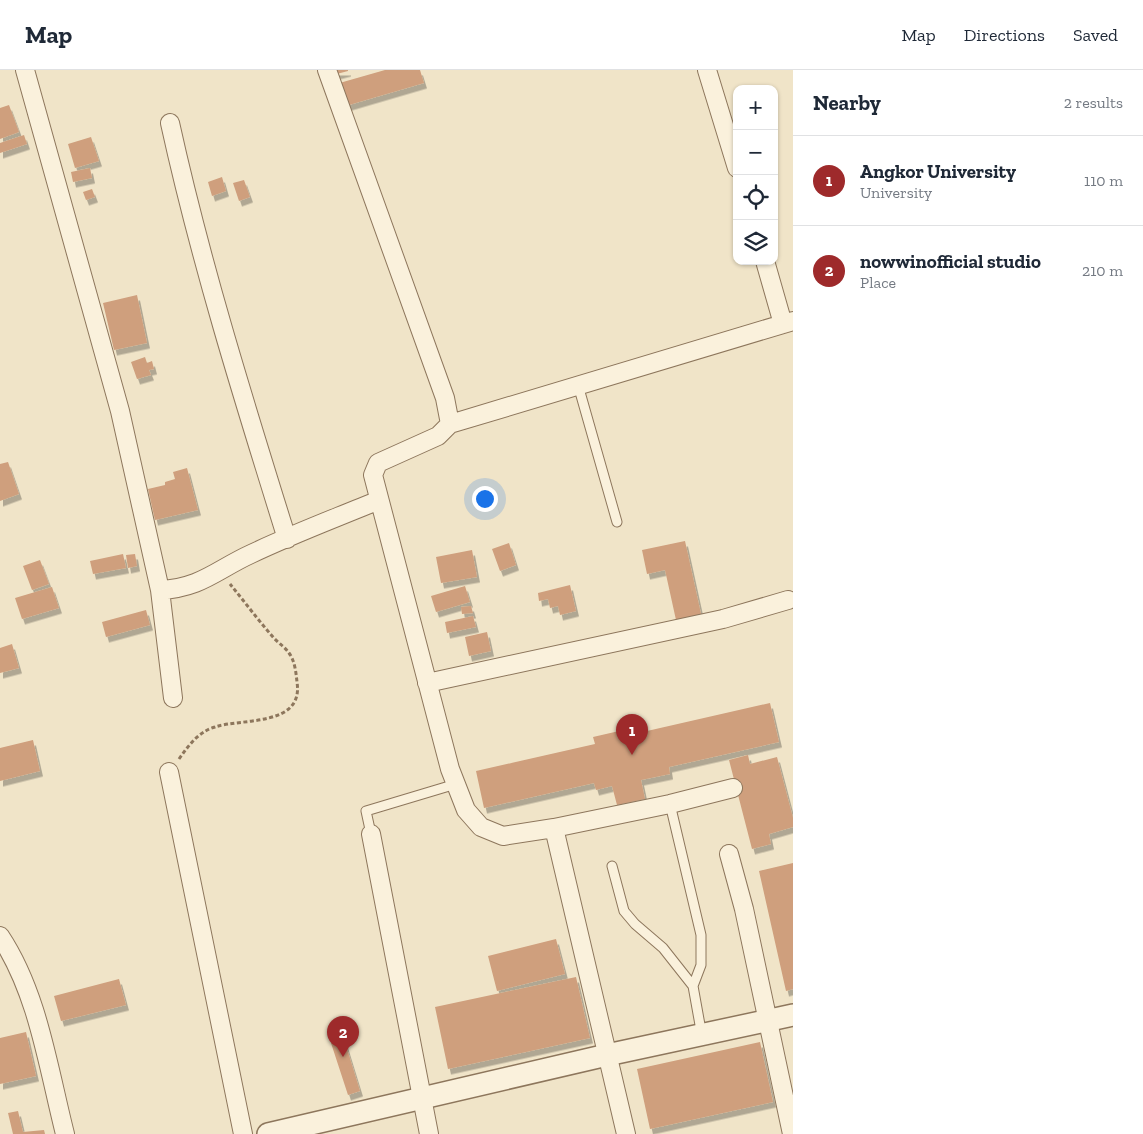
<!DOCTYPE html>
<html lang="en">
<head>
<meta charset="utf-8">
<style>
  body { margin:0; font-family:"Zilla Slab",serif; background:#f6f6f7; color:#1f2937 }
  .controls { position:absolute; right:15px; top:15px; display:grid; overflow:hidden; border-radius:10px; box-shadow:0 1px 4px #0004 }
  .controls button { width:45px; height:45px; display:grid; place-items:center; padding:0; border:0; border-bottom:1px solid #e0e1e3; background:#fff; color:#1f2937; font:25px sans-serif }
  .you { position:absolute; left:484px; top:428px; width:18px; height:18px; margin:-12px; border:4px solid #fff; border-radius:50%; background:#1a73e8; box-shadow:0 0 0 8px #1a73e833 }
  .badge { display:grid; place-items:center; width:32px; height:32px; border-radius:50%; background:#9e2a2b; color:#fff; font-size:16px; font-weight:700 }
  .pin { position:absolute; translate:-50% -41px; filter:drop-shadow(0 1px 2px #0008) }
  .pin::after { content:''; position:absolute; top:26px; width:18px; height:15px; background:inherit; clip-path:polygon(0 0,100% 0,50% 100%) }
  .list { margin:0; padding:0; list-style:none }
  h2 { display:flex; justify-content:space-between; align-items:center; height:65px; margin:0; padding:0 20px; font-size:21px }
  h2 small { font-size:16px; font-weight:400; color:#747a83 }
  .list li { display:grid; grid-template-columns:32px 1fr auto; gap:15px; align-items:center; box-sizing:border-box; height:90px; padding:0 20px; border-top:1px solid #e0e1e3 }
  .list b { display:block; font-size:19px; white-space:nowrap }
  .list p { margin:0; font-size:16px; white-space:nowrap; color:#747a83 }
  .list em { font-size:16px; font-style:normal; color:#747a83 }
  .icon { flex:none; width:28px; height:28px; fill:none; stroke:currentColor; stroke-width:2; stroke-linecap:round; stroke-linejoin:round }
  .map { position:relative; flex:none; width:793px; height:1064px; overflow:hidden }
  header { display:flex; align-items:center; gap:30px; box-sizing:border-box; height:70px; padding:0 25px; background:#fff; border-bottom:1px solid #e0e1e3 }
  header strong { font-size:24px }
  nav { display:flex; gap:28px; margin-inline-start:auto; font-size:18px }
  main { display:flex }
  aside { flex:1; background:#fff }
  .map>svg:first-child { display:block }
</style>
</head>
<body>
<header>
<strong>Map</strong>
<nav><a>Map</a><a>Directions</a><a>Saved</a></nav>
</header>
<main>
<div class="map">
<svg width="793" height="1064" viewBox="0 0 793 1064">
  <defs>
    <filter id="shadow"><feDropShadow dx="3" dy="5.5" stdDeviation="0" flood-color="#0004"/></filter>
  </defs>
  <rect width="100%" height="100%" fill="#f0e4c8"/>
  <path fill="#cf9f7d" filter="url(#shadow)" d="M332 0H348V1L333 5Z
    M385 0H420L424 13 342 37 336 14Z
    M9 35 19 62 0 69V38Z
    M24 65 27 74 0 83V73Z
    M91 67 99 91 75 98 68 74Z
    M90 98 92 108 73 112 71 102Z
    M222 107 226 121 212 126 208 112Z
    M244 110 250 127 239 131 233 113Z
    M92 119 95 127 86 130 83 122Z
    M137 225 147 273 114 280 103 233Z
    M145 287 147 293 152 291 154 299 149 300 151 305 137 309 131 292Z
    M8 392 19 424 0 431V394Z
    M187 398 198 440 155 450 148 419 165 415V412L175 409 173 402Z
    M685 471 701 544 676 550 665 500 647 504 642 480Z
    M509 473 516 495 500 501 492 479Z
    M472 480 477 507 441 513 436 487Z
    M123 484 126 498 93 504 90 491Z
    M135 484 137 496 128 498 126 485Z
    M40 490 49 514 32 520 23 496Z
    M570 515 576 541 560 545 558 536 550 538 548 529 539 531 538 523Z
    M465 516 470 532 436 542 431 526Z
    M52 517 59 538 22 549 15 528Z
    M471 536 473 543 462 544 461 537Z
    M146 540 150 555 106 567 102 552Z
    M473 546 476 557 447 563 445 552Z
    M487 562 491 581 469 586 465 567Z
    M12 574 19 598 0 603V578Z
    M770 633 779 672 669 697 670 704 641 710 645 729 617 735 612 716 596 720 594 713 484 738 476 701 595 674 593 667 645 655 647 661Z
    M33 670 40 701 0 711V678Z
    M748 685 750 694 777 687 793 748V757L769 764 771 774 752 779 729 690Z
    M793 793V919L786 921 759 801Z
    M556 869 565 904 497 921 488 886Z
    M576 907 590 968 448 999 435 937Z
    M119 909 126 935 61 951 54 926Z
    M26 962 36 1006 0 1014V968Z
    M344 969 360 1021 348 1025 331 973Z
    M760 972 773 1032 650 1059 637 999Z
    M18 1041 23 1062 44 1060 45 1064H13L8 1043Z"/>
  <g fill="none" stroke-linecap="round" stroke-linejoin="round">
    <g stroke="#8d765c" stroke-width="11">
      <path id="service" d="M578 315 617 452
        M670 734 701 865V895L693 916
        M371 764 366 741 456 714
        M612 796 624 841 635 854 663 878 693 916 702 966"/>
    </g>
    <g stroke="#8d765c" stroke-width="20">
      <path id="minor" d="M25 0 120 341 160 520 173 628
        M327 0 445 328 450 354
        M707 0 737 98
        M170 53C201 194 244 331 287 469
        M765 191 783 254
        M160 520C201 518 216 500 251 484 293 464 336 448 379 430
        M427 613 723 549 788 530
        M169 702 243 1064
        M733 718 670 734 554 758 503 766 481 757 466 740 450 699 373 405 378 393 438 366 450 354 793 251
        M554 758 626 1064
        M371 764 429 1064
        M729 784 744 839 792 1064
        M0 866C38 923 48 997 65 1064"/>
    </g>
    <g stroke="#8d765c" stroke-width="24">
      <path id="tertiary" d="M268 1064 607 985 793 945"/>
    </g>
    <path stroke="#8d765c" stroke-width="3" stroke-dasharray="4 2.5" stroke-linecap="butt" d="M179 689C189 675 198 662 215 657 242 648 304 657 297 612 296 603 295 591 289 583 285 577 278 573 273 567 258 550 244 531 230 514"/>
    <use href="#service" stroke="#faf1dc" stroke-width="9"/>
    <use href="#minor" stroke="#faf1dc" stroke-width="18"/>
    <use href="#tertiary" stroke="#faf1dc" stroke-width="21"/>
  </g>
</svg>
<div class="controls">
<button>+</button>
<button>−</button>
<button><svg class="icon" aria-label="locate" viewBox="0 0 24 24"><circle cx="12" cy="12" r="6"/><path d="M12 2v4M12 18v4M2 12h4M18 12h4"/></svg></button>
<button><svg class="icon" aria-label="layers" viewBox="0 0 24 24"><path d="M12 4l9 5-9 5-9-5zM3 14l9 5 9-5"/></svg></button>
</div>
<div class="you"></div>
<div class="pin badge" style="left:632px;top:685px">1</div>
<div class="pin badge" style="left:343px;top:987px">2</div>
</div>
<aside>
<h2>Nearby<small>2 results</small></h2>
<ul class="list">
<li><span class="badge">1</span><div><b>Angkor University</b><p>University</p></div><em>110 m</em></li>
<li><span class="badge">2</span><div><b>nowwinofficial studio</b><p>Place</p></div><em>210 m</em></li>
</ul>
</aside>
</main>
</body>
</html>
